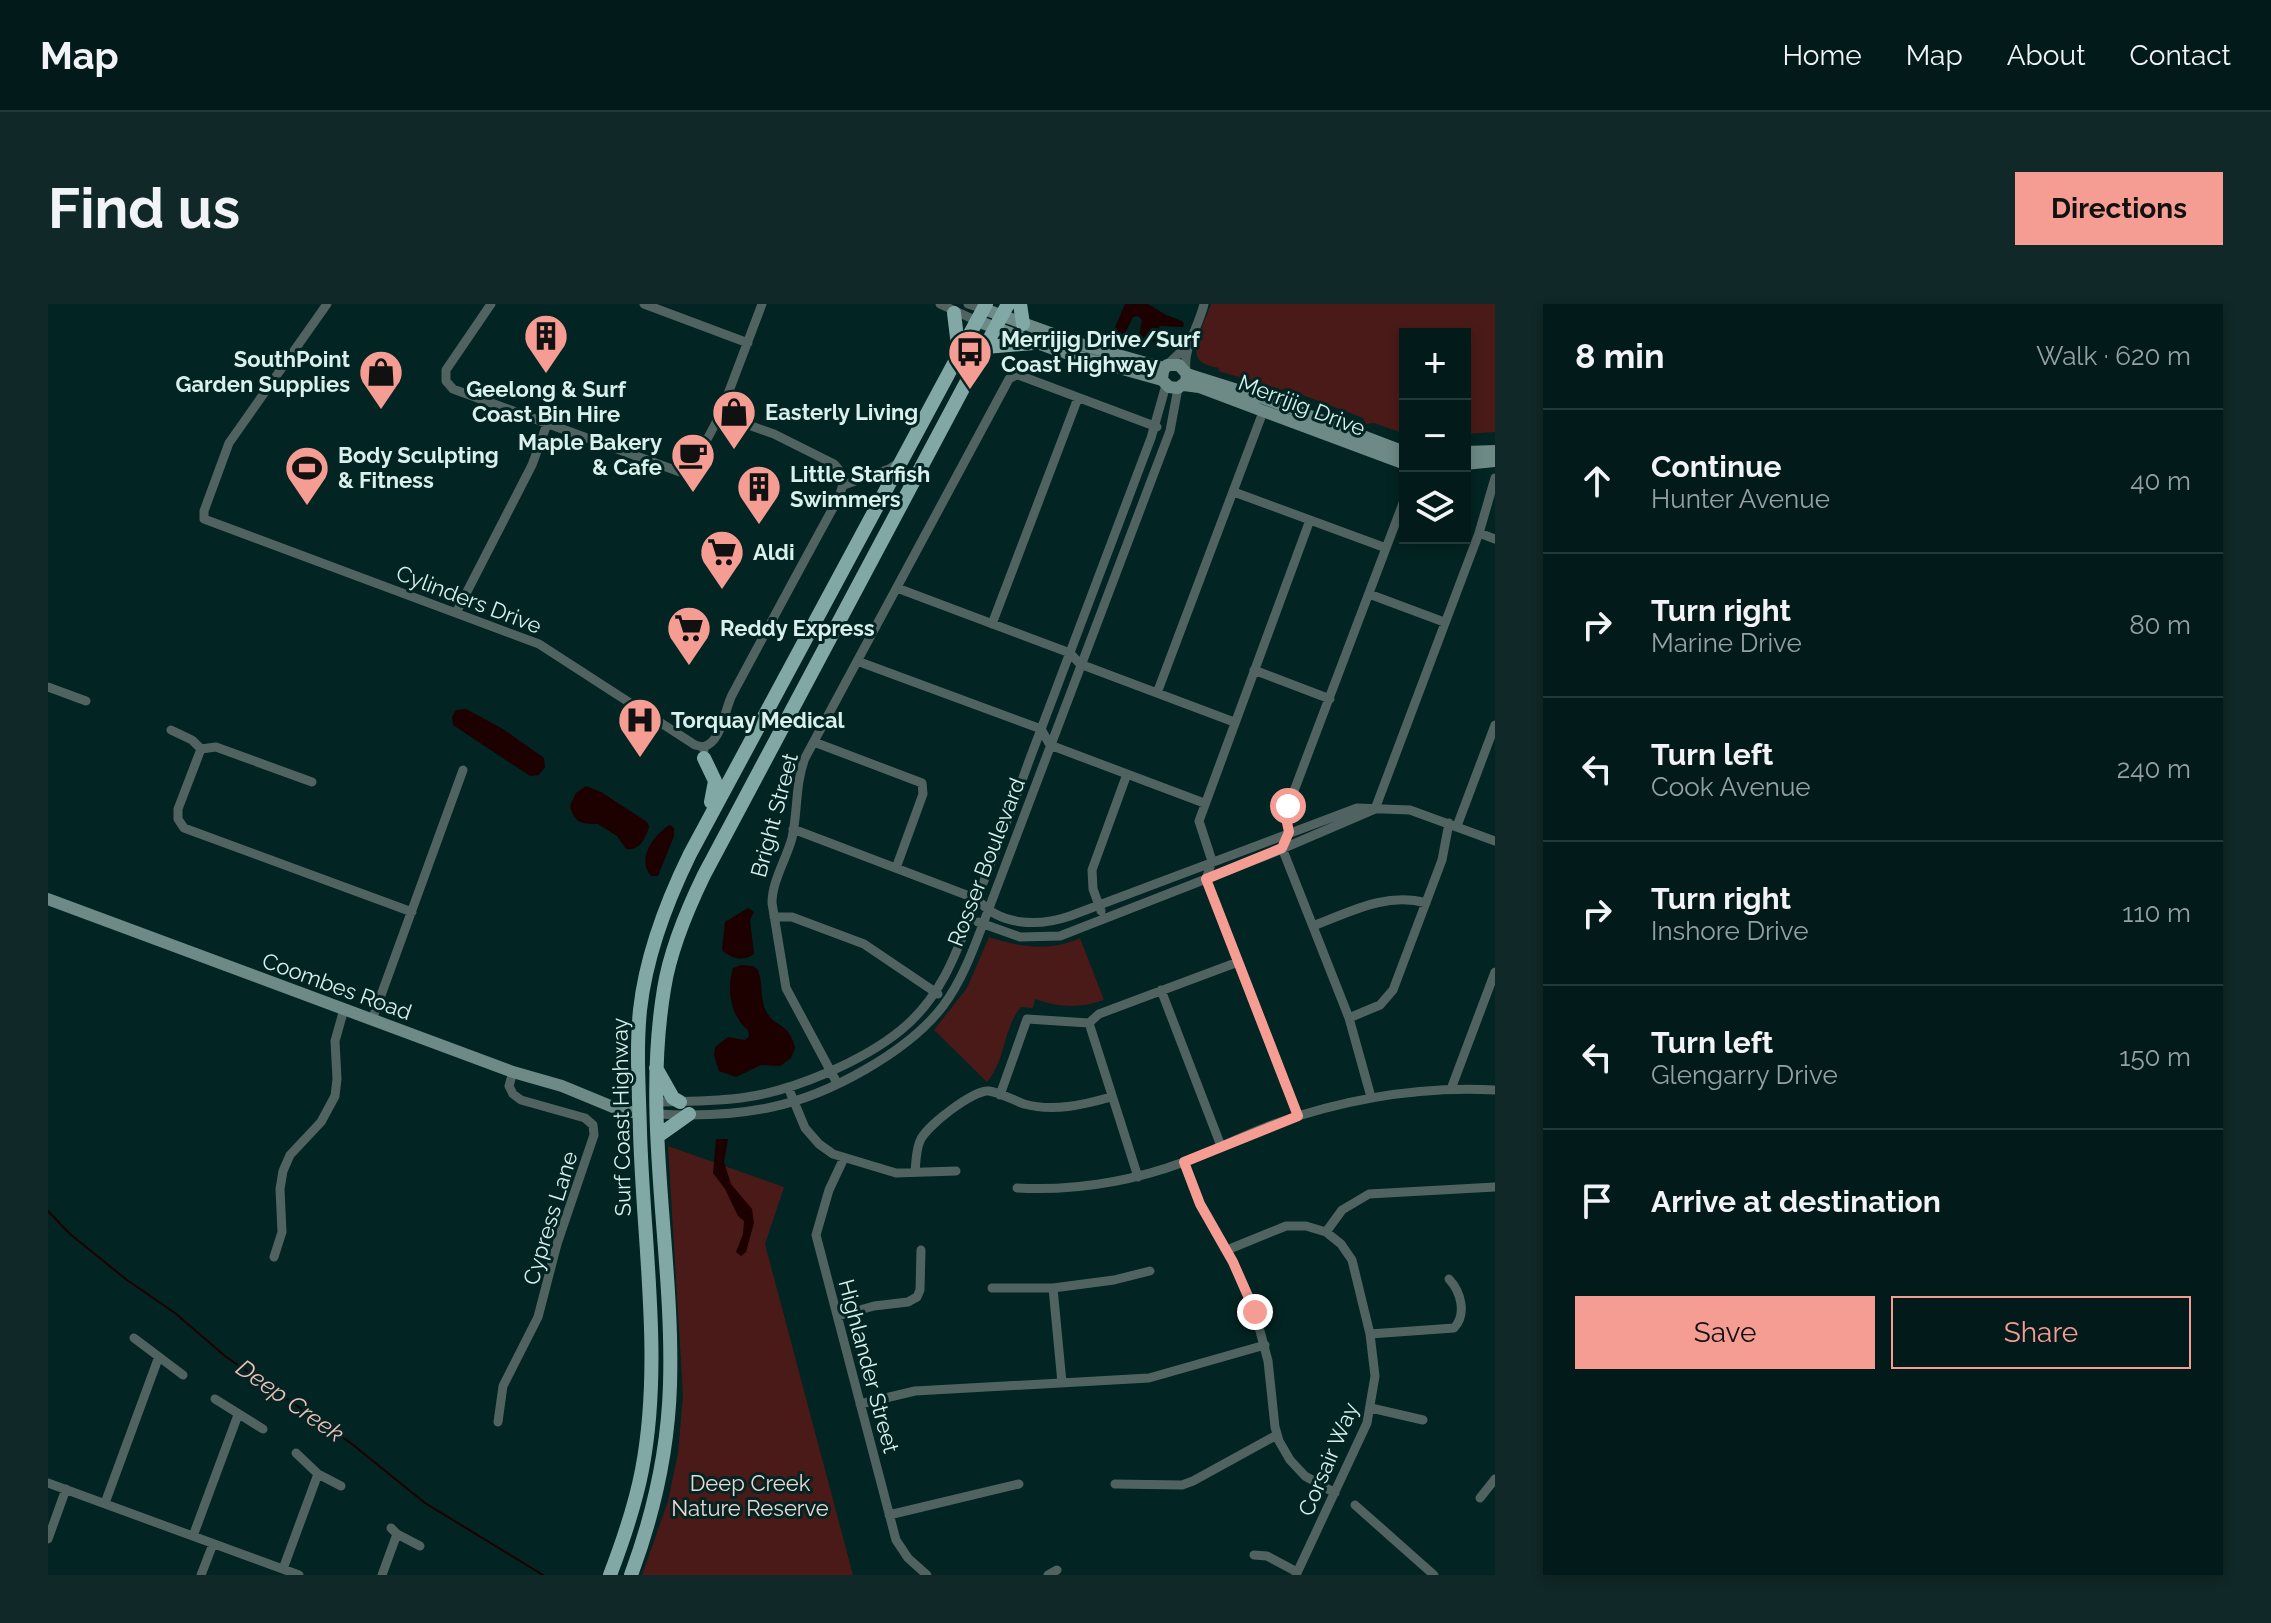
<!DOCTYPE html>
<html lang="en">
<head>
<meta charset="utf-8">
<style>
  body { margin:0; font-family:Raleway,sans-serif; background:#102827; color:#f1f3f6 }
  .controls { position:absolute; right:24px; top:24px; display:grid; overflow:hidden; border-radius:0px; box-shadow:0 4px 12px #0003 }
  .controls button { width:72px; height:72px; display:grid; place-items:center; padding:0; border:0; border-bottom:2px solid #233939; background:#021b1a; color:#f1f3f6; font:40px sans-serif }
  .stop { position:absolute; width:24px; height:24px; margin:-18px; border:6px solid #f59c93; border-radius:50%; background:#fff }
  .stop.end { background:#f59c93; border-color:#fff; box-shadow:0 2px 8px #0008 }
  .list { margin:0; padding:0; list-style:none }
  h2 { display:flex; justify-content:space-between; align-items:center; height:104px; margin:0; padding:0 32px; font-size:34px }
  h2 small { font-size:26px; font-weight:400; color:#96a1a2 }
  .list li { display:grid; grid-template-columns:52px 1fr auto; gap:24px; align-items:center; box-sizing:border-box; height:144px; padding:0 32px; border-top:2px solid #233939 }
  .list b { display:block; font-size:30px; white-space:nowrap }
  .list p { margin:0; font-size:26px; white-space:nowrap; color:#96a1a2 }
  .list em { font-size:26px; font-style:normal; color:#96a1a2 }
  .actions { display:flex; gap:16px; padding:24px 32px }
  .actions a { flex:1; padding:18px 0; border:2px solid #f59c93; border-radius:0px; text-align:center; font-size:28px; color:#f59c93 }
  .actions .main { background:#f59c93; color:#111 }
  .icon { flex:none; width:44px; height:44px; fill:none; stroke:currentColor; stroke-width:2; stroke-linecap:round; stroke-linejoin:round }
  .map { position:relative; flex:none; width:1447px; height:1271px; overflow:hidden; border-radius:0px }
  header { display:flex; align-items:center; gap:48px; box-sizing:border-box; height:112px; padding:0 40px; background:#021b1a; border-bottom:2px solid #233939 }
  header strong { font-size:38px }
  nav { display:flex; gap:44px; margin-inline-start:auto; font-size:28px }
  .intro { display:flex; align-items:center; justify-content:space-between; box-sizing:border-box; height:192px; padding:0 48px }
  h1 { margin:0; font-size:56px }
  .button { padding:20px 36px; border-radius:0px; background:#f59c93; color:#111; font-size:28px; font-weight:700 }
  main { display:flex; gap:48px; padding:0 48px }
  aside { flex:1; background:#021b1a; border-radius:0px; box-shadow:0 4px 12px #0003 }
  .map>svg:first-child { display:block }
</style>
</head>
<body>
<header>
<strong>Map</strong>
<nav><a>Home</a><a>Map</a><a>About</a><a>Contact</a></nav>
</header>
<div class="intro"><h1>Find us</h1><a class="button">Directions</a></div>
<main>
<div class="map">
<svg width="1447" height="1271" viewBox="0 0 1447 1271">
  <rect width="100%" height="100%" fill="#022422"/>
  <path fill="#491a18" d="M1163 0H1447V128L1417 130V30H1357V130L1326 119 1318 120 1315 114 1236 84 1235 86 1170 67 1171 64C1165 63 1157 61 1152 57 1141 45 1159 13 1163 0Z
    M941 633C971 643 1002 648 1032 634L1056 696C1033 704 1011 704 987 695L985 704 973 703C955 724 958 756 939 778L886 726 919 684Z
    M620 842 736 883 717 940 805 1271H594L620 1197 630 1149 635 1091Z"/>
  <path fill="#1d0000" d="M1077 0H1100L1118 11 1134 17 1136 20 1135 23 1112 22 1108 30 1116 40 1114 42 1108 37 1100 39 1091 32 1094 16 1090 12 1085 13 1076 31H1067L1065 28Z
    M418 405 455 425 496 454 497 463 491 471 482 472 405 421 404 413 408 406Z
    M538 482 553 488 599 518 601 523C597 535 592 547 578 545L569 532 550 520C534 520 526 519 522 502L528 489Z
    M622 521 626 524V532L610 572H603C588 555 606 530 622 521Z
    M700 604 706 608 702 616 706 650C695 658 684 655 674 646L677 618Z
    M694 661 705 662 710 666C715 679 712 692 717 705 726 725 741 717 747 744L743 754 732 762 713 761 688 773 671 767 666 752 667 743 680 733 697 736 701 732 700 726C683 713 678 685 685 664Z
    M668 835H680L676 858 683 880 704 905 706 919 698 948 693 952 688 948 695 930 696 917 690 912 677 885 665 869Z"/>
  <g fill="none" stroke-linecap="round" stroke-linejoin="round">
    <path stroke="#1d0000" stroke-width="2" d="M0 907 22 930 79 976 127 1009 177 1052 304 1140 377 1199 495 1271"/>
    <path stroke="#516361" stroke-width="9" d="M279 0 181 139 156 207V215L491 340 647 441 655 443
      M443 0 398 66V77L405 85 632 168 642 164 647 158 672 111 714 0
      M596 0 700 39
      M892 0 929 17
      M920 0 936 5
      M1119 61 1141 40
      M1138 66C1135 44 1151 22 1156 0
      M796 181 841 165 852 158
      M1186 188 1338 244
      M1431 229 1447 235
      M849 284 1022 349 1032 360 1186 418
      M1321 290 1396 318
      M408 309 484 161 499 120
      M944 320 1030 94
      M809 357 993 425 1002 441 1156 499
      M1206 366 1282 395
      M0 383 38 397
      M1109 389 1215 108
      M123 426 144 436 153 445 168 443 264 478
      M766 438 874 479 875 490 848 564
      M153 445 130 505V515L136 524 364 608
      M656 446 655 443C674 438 676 407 684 391 719 326 754 260 790 195 796 181 798 172 786 160L726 130 672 111
      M1327 505 1431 229 1447 174
      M1409 522 1447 421
      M745 525 929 595C952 622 990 623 1022 612L1309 504 1362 506 1447 537
      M1053 607 1045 585 1044 566 1079 470
      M726 613H744L816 640 890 690
      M930 618 972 633 1012 632 1222 550 1327 505
      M1265 622C1302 608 1338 588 1378 599
      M1113 686 1173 842
      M1301 714 1332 701 1345 686 1394 556 1401 519
      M324 716 415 466
      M789 779 738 684 724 599C724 577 738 556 744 534 750 507 747 480 757 454L961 75 968 71 973 72 1109 123
      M740 783 757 824 771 840 785 850 848 869 908 867
      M1403 785 1447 668
      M952 791 979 715 1041 719
      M1323 793 1301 714 1234 544 1241 528 1238 508 1357 194
      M608 798C638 797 668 798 699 793 747 786 815 757 853 726 896 691 911 642 930 592 948 547 965 502 981 457 1022 349 1062 242 1103 134L1118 81
      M609 810C646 812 688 811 724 803 781 791 860 748 895 702 913 678 924 649 935 620L1122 127 1130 84
      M1250 812 1158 575 1164 557 1151 517 1262 216
      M796 854 781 886 768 931 848 1236 860 1254 879 1271
      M1136 858 1152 900 1185 958 1207 1008 1220 1057 1227 1123 1231 1137 1242 1156 1257 1172 1287 1189
      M867 868C868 857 868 846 872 837 877 823 926 785 941 787 953 789 965 796 976 800 1005 808 1035 801 1063 793
      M1090 873 1041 719 1051 710 1190 658
      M969 884C1026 887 1082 878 1136 858 1166 847 1195 831 1226 820 1297 795 1371 782 1447 786
      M1278 928 1294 906 1321 890 1447 883
      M1179 946 1238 922H1258L1278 928 1293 940 1304 956 1322 1030 1327 1072 1319 1119 1248 1271
      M226 953 234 928 232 885 235 867 242 851 273 818 287 792 289 775 287 737 296 705
      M944 984H1005L1014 1079
      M1005 984 1066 976 1102 967
      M790 1012 826 1002 860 998 869 993 872 986 873 946
      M1322 1030 1406 1024C1419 1010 1413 988 1401 975
      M86 1034 135 1071
      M167 1095 215 1125
      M812 1100 867 1087 1101 1074 1217 1041
      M1323 1104 1375 1116
      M450 1118 455 1082 490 1013 509 940 546 831 545 821 537 814 473 796 465 790 461 782 465 768
      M248 1149 270 1170 293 1182
      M0 1179 251 1271
      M1067 1180 1134 1181 1145 1177 1229 1131
      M1432 1194 1447 1175
      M57 1199 110 1055
      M1307 1201 1386 1271
      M841 1211 971 1180
      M343 1224 349 1230 372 1242
      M145 1232 190 1111
      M0 1235 18 1185
      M1206 1251 1219 1252 1249 1268
      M235 1265 270 1170
      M153 1271 165 1240
      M334 1271 349 1230
      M1000 1271 1009 1266"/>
    <path stroke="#6d8a87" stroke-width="12" d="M936 5 1038 42 1116 64
      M929 17 1014 48 1114 76
      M1139 70 1138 78 1130 84 1121 83 1114 76 1115 67 1119 61H1131L1139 70 1148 73 1215 94 1357 148
      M1136 81 1151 83 1357 160
      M1417 148 1447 147
      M1417 160 1447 157
      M0 595 465 768 514 782 577 808H591"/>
    <path stroke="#82a8a5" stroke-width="14" d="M972 0 975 20
      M906 9 911 50
      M938 43 985 39
      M656 454 667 477 663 498
      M608 764 625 794 632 798
      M610 832 641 810
      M562 1271C575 1237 587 1202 594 1166 615 1057 595 938 592 827 591 786 588 746 592 706 598 651 618 599 642 550L938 0
      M583 1271C606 1209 620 1147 622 1081 626 949 594 817 616 685 622 646 639 606 656 571L960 0"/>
  </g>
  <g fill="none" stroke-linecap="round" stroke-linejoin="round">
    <path stroke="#f59c93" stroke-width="10" d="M1207 1008 1185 958 1152 900 1136 858 1250 812 1158 575 1234 544 1241 528 1238 514 1240 502"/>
  </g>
  <defs>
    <g id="building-pin" transform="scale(2.3)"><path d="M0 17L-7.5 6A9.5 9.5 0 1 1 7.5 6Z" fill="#f59c93" stroke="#022422"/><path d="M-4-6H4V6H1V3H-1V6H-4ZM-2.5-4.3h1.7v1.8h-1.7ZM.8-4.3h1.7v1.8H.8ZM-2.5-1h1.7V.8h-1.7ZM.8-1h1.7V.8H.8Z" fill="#111"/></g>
    <g id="bus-pin" transform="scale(2.3)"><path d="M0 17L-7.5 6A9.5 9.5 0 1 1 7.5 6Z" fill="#f59c93" stroke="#022422"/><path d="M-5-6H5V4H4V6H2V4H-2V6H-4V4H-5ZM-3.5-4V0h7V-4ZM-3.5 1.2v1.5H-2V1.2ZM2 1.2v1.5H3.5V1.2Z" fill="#111"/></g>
    <g id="shop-pin" transform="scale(2.3)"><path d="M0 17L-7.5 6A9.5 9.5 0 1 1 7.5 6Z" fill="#f59c93" stroke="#022422"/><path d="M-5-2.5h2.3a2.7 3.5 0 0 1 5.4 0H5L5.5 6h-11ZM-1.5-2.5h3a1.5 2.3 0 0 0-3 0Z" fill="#111"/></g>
    <g id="cafe-pin" transform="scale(2.3)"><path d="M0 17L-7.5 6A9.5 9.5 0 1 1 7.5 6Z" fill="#f59c93" stroke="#022422"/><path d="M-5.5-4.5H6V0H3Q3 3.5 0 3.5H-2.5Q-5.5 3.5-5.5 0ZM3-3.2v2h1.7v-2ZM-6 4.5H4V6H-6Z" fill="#111"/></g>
    <g id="stadium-pin" transform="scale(2.3)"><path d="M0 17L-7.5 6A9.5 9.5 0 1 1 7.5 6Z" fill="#f59c93" stroke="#022422"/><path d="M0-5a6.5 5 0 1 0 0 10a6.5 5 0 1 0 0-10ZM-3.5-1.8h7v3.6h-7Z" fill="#111"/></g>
    <g id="supermarket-pin" transform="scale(2.3)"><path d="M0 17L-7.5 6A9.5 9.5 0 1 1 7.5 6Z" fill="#f59c93" stroke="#022422"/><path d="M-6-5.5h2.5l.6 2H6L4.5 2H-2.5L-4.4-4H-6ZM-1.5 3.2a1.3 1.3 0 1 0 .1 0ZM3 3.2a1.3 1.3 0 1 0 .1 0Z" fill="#111"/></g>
    <g id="hospital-pin" transform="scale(2.3)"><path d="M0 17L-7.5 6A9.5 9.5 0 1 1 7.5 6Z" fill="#f59c93" stroke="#022422"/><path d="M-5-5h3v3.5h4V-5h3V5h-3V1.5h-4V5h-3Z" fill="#111"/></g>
  </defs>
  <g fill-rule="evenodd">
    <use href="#building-pin" x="498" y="32"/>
    <use href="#bus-pin" x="922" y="48"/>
    <use href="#shop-pin" x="333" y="68"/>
    <use href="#shop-pin" x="686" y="108"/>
    <use href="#cafe-pin" x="645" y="151"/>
    <use href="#stadium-pin" x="259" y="164"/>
    <use href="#building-pin" x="711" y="183"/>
    <use href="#supermarket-pin" x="674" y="248"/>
    <use href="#supermarket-pin" x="641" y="324"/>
    <use href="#hospital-pin" x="592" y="416"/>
  </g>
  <g text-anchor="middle" stroke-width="6" stroke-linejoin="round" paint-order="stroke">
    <g font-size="22" font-weight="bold" fill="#d9f0ed" stroke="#022422" text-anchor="start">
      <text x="953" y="43">Merrijig Drive/Surf<tspan x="953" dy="25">Coast Highway</tspan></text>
      <text x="302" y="63" text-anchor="end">SouthPoint<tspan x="302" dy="25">Garden Supplies</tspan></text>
      <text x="498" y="93" text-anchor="middle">Geelong &amp; Surf<tspan x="498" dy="25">Coast Bin Hire</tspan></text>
      <text x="717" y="116">Easterly Living</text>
      <text x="614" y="146" text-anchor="end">Maple Bakery<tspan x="614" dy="25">&amp; Cafe</tspan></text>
      <text x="290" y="159">Body Sculpting<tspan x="290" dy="25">&amp; Fitness</tspan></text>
      <text x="742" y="178">Little Starfish<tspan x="742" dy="25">Swimmers</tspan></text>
      <text x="705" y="256">Aldi</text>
      <text x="672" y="332">Reddy Express</text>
      <text x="623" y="424">Torquay Medical</text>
    </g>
    <g font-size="22" fill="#d9f0ed" stroke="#022422">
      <text transform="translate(1254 101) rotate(21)" y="8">Merrijig Drive</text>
      <text transform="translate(421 295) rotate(21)" y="8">Cylinders Drive</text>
      <text transform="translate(726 511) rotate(-75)" y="8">Bright Street</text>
      <text transform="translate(938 558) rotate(-69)" y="8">Rosser Boulevard</text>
      <text transform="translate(289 682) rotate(20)" y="8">Coombes Road</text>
      <text transform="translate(573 813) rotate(-91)" y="8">Surf Coast Highway</text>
      <text transform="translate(502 914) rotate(-73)" y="8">Cypress Lane</text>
      <text transform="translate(821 1062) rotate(75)" y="8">Highlander Street</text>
      <text transform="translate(1280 1155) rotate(-67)" y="8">Corsair Way</text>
    </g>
    <g font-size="22" fill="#f0d6d3" stroke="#022422">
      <text x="702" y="1187">Deep Creek<tspan x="702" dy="25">Nature Reserve</tspan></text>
    </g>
    <g font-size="24" font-style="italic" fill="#f1beb8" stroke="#022422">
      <text transform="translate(242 1097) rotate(35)" y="8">Deep Creek</text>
    </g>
  </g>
</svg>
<div class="controls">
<button>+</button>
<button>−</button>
<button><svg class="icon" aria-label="layers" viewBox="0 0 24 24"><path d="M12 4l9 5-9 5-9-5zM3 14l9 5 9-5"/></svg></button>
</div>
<div class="stop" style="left:1240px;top:502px"></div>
<div class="stop end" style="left:1207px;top:1008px"></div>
</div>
<aside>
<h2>8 min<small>Walk · 620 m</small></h2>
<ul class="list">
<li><svg class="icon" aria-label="ahead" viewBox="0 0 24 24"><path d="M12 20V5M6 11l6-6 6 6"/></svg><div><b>Continue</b><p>Hunter Avenue</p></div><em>40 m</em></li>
<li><svg class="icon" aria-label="right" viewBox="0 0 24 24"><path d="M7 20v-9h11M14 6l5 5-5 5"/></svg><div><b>Turn right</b><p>Marine Drive</p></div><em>80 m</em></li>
<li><svg class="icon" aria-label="left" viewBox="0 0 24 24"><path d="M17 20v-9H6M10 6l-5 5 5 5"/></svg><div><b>Turn left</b><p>Cook Avenue</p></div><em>240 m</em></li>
<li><svg class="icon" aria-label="right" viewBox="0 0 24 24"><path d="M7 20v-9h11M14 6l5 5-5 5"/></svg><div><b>Turn right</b><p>Inshore Drive</p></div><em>110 m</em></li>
<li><svg class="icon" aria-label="left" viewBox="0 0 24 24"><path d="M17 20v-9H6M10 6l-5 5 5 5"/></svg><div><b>Turn left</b><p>Glengarry Drive</p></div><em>150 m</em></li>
<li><svg class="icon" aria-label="arrive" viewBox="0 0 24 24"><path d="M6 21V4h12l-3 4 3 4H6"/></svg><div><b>Arrive at destination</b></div></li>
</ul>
<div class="actions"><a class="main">Save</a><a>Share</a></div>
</aside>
</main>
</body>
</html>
